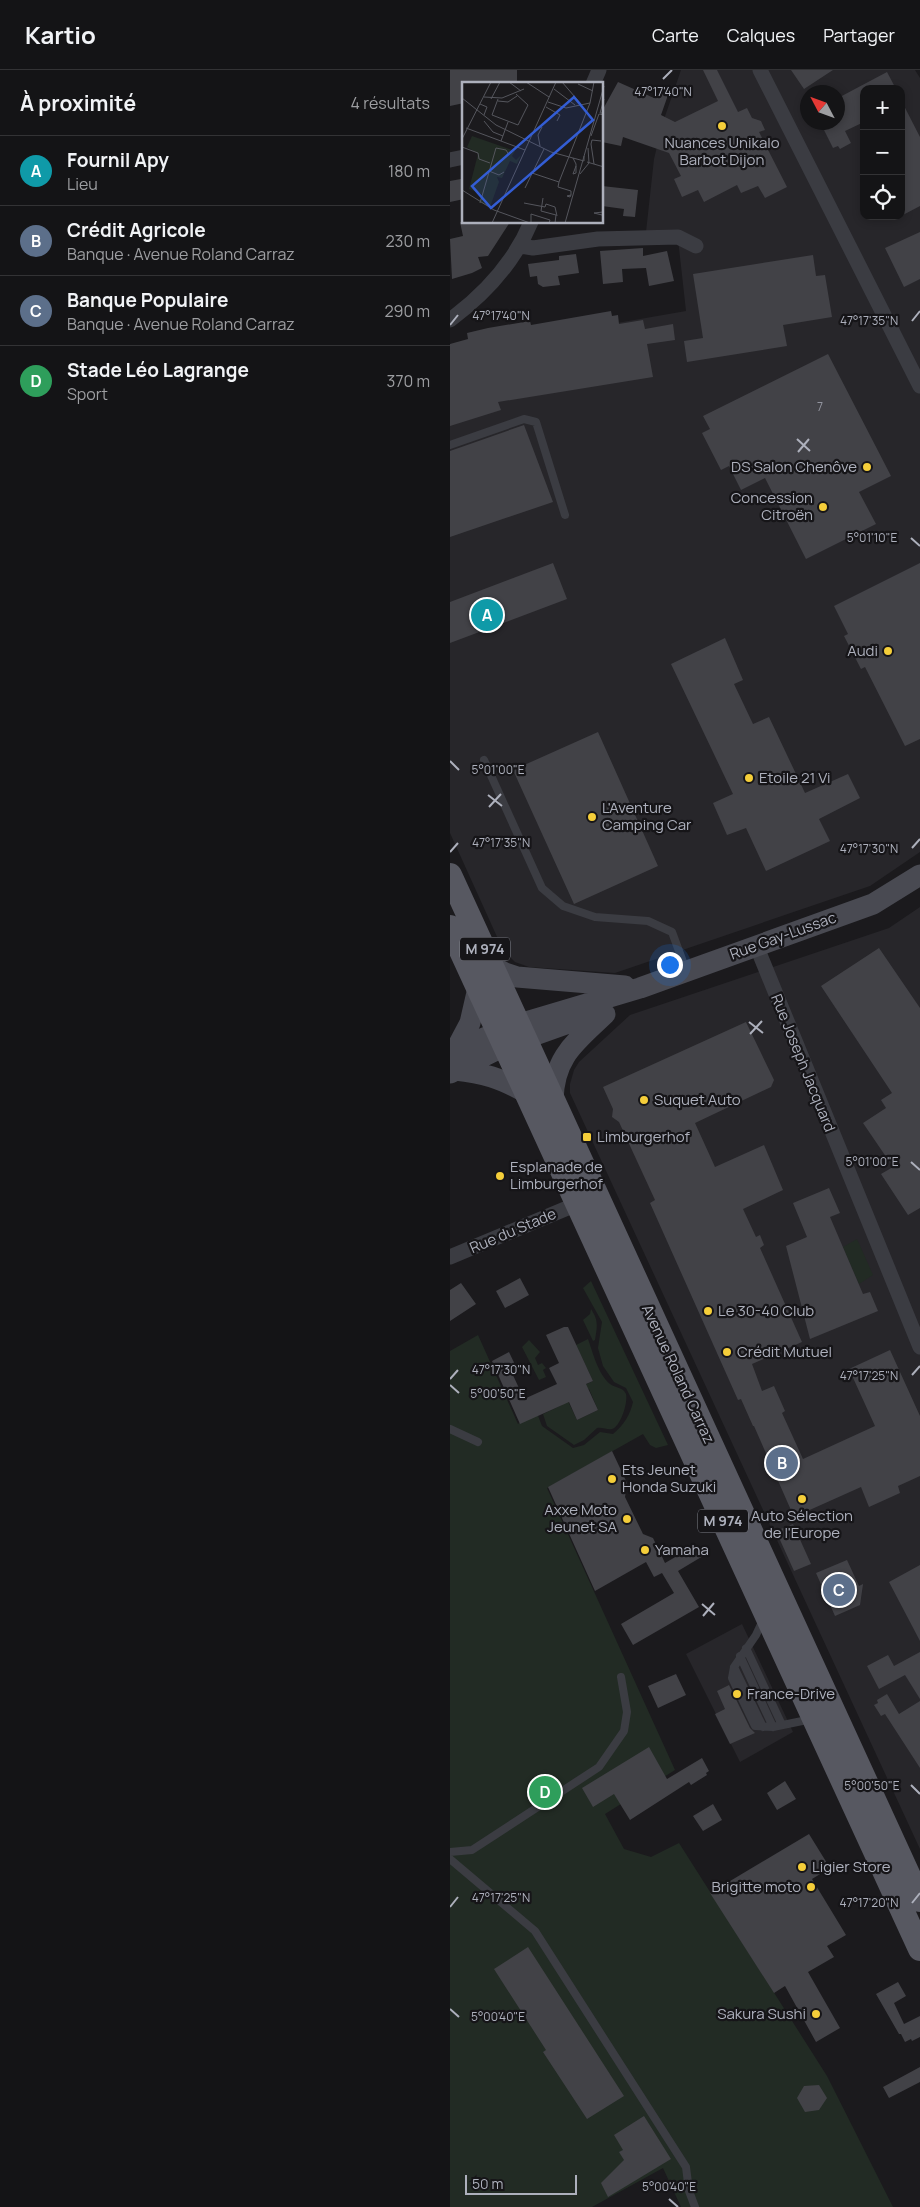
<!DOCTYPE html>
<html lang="fr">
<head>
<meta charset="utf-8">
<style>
  body { margin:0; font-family:Manrope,sans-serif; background:#212123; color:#f1f3f6 }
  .controls { position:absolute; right:15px; top:15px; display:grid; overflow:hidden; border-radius:10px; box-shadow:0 2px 8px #0003 }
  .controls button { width:45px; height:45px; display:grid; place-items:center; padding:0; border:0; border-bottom:1px solid #333335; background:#141416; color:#f1f3f6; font:25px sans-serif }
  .compass { position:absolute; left:350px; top:15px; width:45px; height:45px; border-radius:50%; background:#141416; box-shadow:0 2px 8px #0003; rotate:311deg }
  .scale { position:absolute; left:15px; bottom:12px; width:112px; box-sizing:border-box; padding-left:5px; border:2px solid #adb0bc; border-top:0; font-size:14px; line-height:18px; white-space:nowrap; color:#adb0bc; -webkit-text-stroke:4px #161518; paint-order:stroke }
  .you { position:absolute; left:219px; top:894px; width:18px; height:18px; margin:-12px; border:4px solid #fff; border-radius:50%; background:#1a73e8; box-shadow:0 0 0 8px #1a73e833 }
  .badge { display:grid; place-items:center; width:32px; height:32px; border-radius:50%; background:#8c9099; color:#fff; font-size:16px; font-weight:700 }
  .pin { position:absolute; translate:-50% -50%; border:2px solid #fff; box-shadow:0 1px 5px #0006 }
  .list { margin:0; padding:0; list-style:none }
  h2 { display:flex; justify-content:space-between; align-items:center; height:65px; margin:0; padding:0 20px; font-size:21px }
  h2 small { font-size:16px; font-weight:400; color:#9d9ea1 }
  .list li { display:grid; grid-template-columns:32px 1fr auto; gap:15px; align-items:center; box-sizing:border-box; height:70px; padding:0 20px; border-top:1px solid #333335 }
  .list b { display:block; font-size:19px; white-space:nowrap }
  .list p { margin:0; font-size:16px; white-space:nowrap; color:#9d9ea1 }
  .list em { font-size:16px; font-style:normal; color:#9d9ea1 }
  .icon { flex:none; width:28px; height:28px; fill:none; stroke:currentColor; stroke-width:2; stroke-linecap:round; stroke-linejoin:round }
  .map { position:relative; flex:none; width:470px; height:2137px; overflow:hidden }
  header { display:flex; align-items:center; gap:30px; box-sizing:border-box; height:70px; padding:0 25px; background:#141416; border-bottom:1px solid #333335 }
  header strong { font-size:24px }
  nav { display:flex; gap:28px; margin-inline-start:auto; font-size:18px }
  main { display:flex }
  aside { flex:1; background:#141416 }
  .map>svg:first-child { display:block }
</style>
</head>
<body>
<header>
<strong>Kartio</strong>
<nav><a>Carte</a><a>Calques</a><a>Partager</a></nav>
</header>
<main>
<aside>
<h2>À proximité<small>4 résultats</small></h2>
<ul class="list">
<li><span class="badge" style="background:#0f9aa8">A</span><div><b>Fournil Apy</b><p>Lieu</p></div><em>180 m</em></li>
<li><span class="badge" style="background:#5c6f8a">B</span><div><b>Crédit Agricole</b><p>Banque · Avenue Roland Carraz</p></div><em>230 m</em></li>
<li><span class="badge" style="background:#5c6f8a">C</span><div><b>Banque Populaire</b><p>Banque · Avenue Roland Carraz</p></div><em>290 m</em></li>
<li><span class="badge" style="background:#2e9e5b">D</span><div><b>Stade Léo Lagrange</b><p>Sport</p></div><em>370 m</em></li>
</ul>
</aside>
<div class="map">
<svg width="470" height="2137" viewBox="0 0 470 2137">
  <rect width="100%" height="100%" fill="#1b1a1d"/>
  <path fill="#27262a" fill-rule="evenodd" d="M231 0H465L470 8V782L420 816 165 903 79 897 65 892 53 880 0 763V282L236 241 228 169 195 171 204 89 213 52ZM414 19H451V146H414ZM358 22H388V52H358Z
    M470 837V1779L120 1023V1014L124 1000 129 992 180 945 439 858Z
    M292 1554 343 1662 290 1692 236 1584Z"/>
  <path fill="#222b24" d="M407 1169 423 1205 409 1214 393 1177Z
    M141 1211 218 1375 206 1378 200 1375 193 1364 97 1418 225 1700 155 1744 174 1779 201 1787 229 1773 377 2006 443 2137H231L213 2098 142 2137H0V1281L28 1265 68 1354 85 1338 92 1356 123 1378 134 1375 150 1362 163 1364C174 1355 180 1345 183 1332L176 1318 164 1312 153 1296 148 1278 152 1252 133 1218Z
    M141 1239C149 1251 147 1257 145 1270L143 1271 133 1250 140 1244Z
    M138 1269C143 1283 148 1304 160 1314 165 1318 173 1317 176 1324 178 1332 171 1356 162 1359 158 1360 152 1357 147 1358L134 1370 124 1375 97 1356 93 1344 112 1335 117 1329 127 1350 148 1340 139 1319 129 1324 126 1319 143 1311 126 1275Z
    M79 1270 90 1282 85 1288 88 1295 92 1293 96 1298 93 1300 96 1307 89 1310 72 1277Z"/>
  <path fill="#424247" d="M0 0H67V14H14V33L0 36Z
    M253 0H267L288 42 297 38 302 48 311 51 315 60 309 62 337 117 315 128 308 116 291 123 287 115 254 132 248 120 232 127 224 109 231 106 219 83 173 67 171 76 152 72V41L168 12 204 28 206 21 218 25 211 45 225 52 268 31Z
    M341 0H383L354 19Z
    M437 2 446 19H414V52L395 61 401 73 390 79 388 76 383 78 374 60 379 58 376 52H388V28Z
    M451 30 470 67V136L451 146Z
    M11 109 14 129 0 132V111Z
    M152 116 188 120 185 147 173 146 174 139 152 136Z
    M10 152H60L38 186 28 187 32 198 22 203 2 209 0 169 13 166Z
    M470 162V209L454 217 435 178Z
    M193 178V186L217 181 224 211 199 216 196 198 172 199 173 212 153 214 150 181Z
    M126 184 129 203 108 206 110 215 93 217 88 214 87 206 80 207 78 194 109 190V186Z
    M363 185 366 206 375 205 382 247 333 255 337 276 237 292 234 271 253 268 243 204Z
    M161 241 162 246 168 245 169 254 193 250 195 259 223 254 225 270 197 274 203 307 48 332 51 340 0 356V274L18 269 17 263 38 258 80 251 81 255Z
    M378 284 441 406 409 422 426 454 356 489 315 408 291 420 279 396 271 400 252 363 260 359 253 346Z
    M74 355 103 432 0 467V381Z
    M103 493 117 529 0 573V532Z
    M470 493V669L455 676 415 597 411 599 394 566 398 564 384 536Z
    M275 568 293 610 284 614 303 654 319 647 355 723 398 704 410 728 369 749 380 771 316 801 296 758 277 765 263 733 283 724 221 594Z
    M148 662 208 796 124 834 63 700Z
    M429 878 470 938V1138L458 1145 431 1104 443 1097 413 1053 436 1038 431 1030 442 1023 371 916Z
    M296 952 324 1010 321 1017 245 1053 265 1097 314 1075 333 1120 293 1139 306 1167 310 1165 314 1175 310 1178 352 1272 302 1294 312 1321 324 1316 335 1341 332 1343 353 1389 425 1356 399 1299 440 1280 470 1346V1406L448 1416 450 1423 419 1437 411 1417 344 1447 304 1356H303L291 1329 288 1330 200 1133 205 1130 169 1052 162 1047 163 1039 153 1017Z
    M379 1118 390 1143 380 1147 413 1224 420 1222 428 1241 360 1269 336 1176 357 1167 343 1133Z
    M70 1208 79 1225 55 1238 46 1221Z
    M11 1213 26 1234 0 1251V1220Z
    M114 1257H118L143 1311 136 1314 148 1340 127 1350 119 1332 70 1354 42 1291 59 1282 68 1301 62 1303 74 1329 107 1314 99 1298 109 1293 96 1265Z
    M162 1381 177 1413 175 1427 193 1464 203 1468 215 1493 246 1475 253 1486 228 1501 249 1537 183 1575 171 1554 224 1523 212 1503 204 1507 196 1492 145 1521 98 1417Z
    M343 1454 361 1494 344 1501 326 1461Z
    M397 1490 409 1516 413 1514 410 1535 385 1546 366 1503Z
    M470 1495V1571L439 1512Z
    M470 1582V1629L455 1605 429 1619 417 1596 438 1585 444 1596Z
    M226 1604 236 1625 208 1638 198 1616Z
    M279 1615 300 1658 305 1663 280 1674 265 1644 275 1639 267 1621Z
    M437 1624 449 1644 470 1631V1698L435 1644 431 1646 424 1635 428 1633 427 1630Z
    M199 1677 217 1709 252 1688 259 1701 256 1703 257 1705 241 1715 239 1712 180 1750 164 1724 143 1737 132 1718Z
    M335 1711 346 1729 327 1740 317 1723Z
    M263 1734 272 1750 253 1761 243 1746Z
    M359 1764 380 1798 362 1809 396 1865 377 1876 384 1887 358 1902 390 1958 366 1972 335 1916 324 1923 260 1823Z
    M78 1877 174 2026 137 2049 93 1982 96 1980 44 1899Z
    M448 1912 456 1926 444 1933 454 1954 470 1946V1967L462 1971 461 1969 455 1972 451 1964H449L426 1924Z
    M470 1997V2012L439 2028 433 2017Z
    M369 2015 377 2028 369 2040 355 2042 347 2028 354 2016Z
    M194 2046 221 2089 158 2127 151 2113 174 2090 169 2082 173 2080 164 2065Z"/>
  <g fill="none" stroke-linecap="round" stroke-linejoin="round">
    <path stroke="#3b3c42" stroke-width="8" d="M0 375 74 349 86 352 115 445
      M34 690 92 818 113 836 145 847 198 851 222 862 236 900
      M0 1359 28 1372
      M313 1550 306 1565 284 1597 282 1608 305 1656 323 1657 362 1649
      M296 1578 332 1655
      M290 1586 323 1657
      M284 1597 313 1657
      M0 1782 22 1780 149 1697 174 1661 177 1642 171 1607
      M0 1789 85 1861 236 2097 239 2121 245 2137"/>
    <path stroke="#3b3c42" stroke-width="15" d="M310 0 470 316
      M143 14 149 0
      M0 90 14 87
      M71 176 83 178 148 169 228 167 246 176
      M0 250C35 224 64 193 81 152
      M306 875 470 1277
      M0 1187 127 1134"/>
    <path stroke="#494a52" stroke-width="21" d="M42 896 55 903 67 907 175 916
      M4 983 20 953 28 918
      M0 986 34 968 69 954 190 918 423 834 470 805
      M5 1000C34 1003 50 1008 75 1022
      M0 1003 54 976 152 941
      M103 1030C104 986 126 972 155 944"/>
    <path stroke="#575861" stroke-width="24" d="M0 805 470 1830
      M0 857 470 1879"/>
  </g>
  <path fill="none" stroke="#adb0bc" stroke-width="2" d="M213 9 222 0M462 251 470 241M0 255 8 245M347 369 360 381M348 382 359 369M461 468 470 476M0 691 9 700M38 725 52 736M39 737 51 724M462 778 470 769M0 782 8 773M299 952 313 963M300 964 312 951M461 1092 470 1100M462 1305 470 1296M0 1309 8 1300M0 1315 9 1323M252 1534 265 1545M253 1546 264 1533M461 1715 470 1724M462 1833 470 1823M0 1837 8 1827M0 1939 9 1947M219 2129 228 2137"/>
  <g fill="#f5ce3a" stroke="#161518" stroke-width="2">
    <circle cx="272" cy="56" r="5"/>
    <circle cx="417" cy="397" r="5"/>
    <circle cx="373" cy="437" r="5"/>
    <circle cx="438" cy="581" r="5"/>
    <circle cx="299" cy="708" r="5"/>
    <circle cx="142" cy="747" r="5"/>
    <circle cx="194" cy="1030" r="5"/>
    <rect x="132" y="1062" width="10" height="10" rx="2.5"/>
    <circle cx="50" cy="1106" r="5"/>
    <circle cx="258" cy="1241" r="5"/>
    <circle cx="277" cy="1282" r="5"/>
    <circle cx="162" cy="1409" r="5"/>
    <circle cx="352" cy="1429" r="5"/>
    <circle cx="177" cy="1449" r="5"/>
    <circle cx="195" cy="1480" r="5"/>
    <circle cx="287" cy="1624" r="5"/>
    <circle cx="352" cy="1797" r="5"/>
    <circle cx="361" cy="1817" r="5"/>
    <circle cx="366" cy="1944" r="5"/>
  </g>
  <g text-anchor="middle" stroke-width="4.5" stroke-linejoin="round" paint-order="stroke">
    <g font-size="12" fill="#92949f">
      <text x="370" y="341">7</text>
    </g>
    <g fill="#161518" stroke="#80828b" stroke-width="1">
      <rect x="10" y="867.5" width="50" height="23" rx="4"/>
      <rect x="248" y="1439.5" width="50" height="23" rx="4"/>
    </g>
    <g font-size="14" font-weight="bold" fill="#adb0bc">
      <text x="35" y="884">M 974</text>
      <text x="273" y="1456">M 974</text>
    </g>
    <g font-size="15" fill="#adb0bc" stroke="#161518" text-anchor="start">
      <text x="272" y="78" text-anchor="middle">Nuances Unikalo<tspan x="272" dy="17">Barbot Dijon</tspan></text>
      <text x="407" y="402" text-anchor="end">DS Salon Chenôve</text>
      <text x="363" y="433" text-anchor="end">Concession<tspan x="363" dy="17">Citroën</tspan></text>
      <text x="428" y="586" text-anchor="end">Audi</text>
      <text x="309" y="713">Etoile 21 Vi</text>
      <text x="152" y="743">L'Aventure<tspan x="152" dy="17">Camping Car</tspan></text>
      <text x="204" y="1035">Suquet Auto</text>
      <text x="147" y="1072">Limburgerhof</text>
      <text x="60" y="1102">Esplanade de<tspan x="60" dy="17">Limburgerhof</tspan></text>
      <text x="268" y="1246">Le 30-40 Club</text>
      <text x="287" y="1287">Crédit Mutuel</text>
      <text x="172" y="1405">Ets Jeunet<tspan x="172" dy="17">Honda Suzuki</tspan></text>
      <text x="167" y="1445" text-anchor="end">Axxe Moto<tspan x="167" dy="17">Jeunet SA</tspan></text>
      <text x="352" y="1451" text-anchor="middle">Auto Sélection<tspan x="352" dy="17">de l'Europe</tspan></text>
      <text x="205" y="1485">Yamaha</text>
      <text x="297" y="1629">France-Drive</text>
      <text x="362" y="1802">Ligier Store</text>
      <text x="351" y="1822" text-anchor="end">Brigitte moto</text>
      <text x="356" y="1949" text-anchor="end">Sakura Sushi</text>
    </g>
    <g font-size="15" fill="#adb0bc" stroke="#161518">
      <text transform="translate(333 866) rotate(-20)" y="5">Rue Gay-Lussac</text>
      <text transform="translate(353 993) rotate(68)" y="5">Rue Joseph Jacquard</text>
      <text transform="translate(63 1161) rotate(-23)" y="5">Rue du Stade</text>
      <text transform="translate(228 1304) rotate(65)" y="5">Avenue Roland Carraz</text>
    </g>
  </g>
  <g transform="translate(12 12)">
    <rect width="141" height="141" fill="#1b1a1d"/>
    <path d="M10 54 53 69 50 74 54 78 59 73 55 82 48 79 40 96 35 95 37 100 28 125 17 120 20 112 7 107 16 72 5 65Z" fill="#222b24"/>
    <path fill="none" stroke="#55565d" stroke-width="1" d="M47 0 59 9M64 0 87 15M100 0 119 22M116 2 131 9M92 7 113 23M22 15 40 16 62 7M0 16 34 43 89 70 122 79V74M29 17 38 0M36 17 30 33 56 43 66 23 54 12M36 19 46 20 55 14M86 20 104 26 128 21M18 22 25 25 22 33M84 25 98 33 95 39M141 31H138L142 17M22 39 31 50 41 54M4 46 63 68M129 54 137 32 142 33M0 57 29 0M39 59 46 40M78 64 76 53 80 45M0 65 16 71 17 77 28 81M111 76 114 82V91L111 92 114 84M125 80 142 85M132 82 129 62 130 58 139 59M27 89 37 93 42 90M70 91 97 100M118 92 127 81 126 66M97 100 128 21 132 0M97 100 96 105 109 109V113L108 115 105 114 109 113M63 106 82 67M0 108 32 128 68 141M81 116 79 129 94 133 93 141M18 121 34 66 44 68 47 73M62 121 83 125 84 122M84 122 93 125 95 134M140 133 132 131 141 130M30 141 94 0M69 141V132L88 138 87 141M103 141 142 4"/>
    <path fill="#335dd4" fill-opacity="0.15" stroke="#335dd4" stroke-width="2.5" d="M112 15 131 38 29 126 10 104Z"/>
    <rect width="141" height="141" fill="none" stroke="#adb0bc" stroke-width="2.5"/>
  </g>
  <g font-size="12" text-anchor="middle" fill="#adb0bc" stroke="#161518" stroke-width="4.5" stroke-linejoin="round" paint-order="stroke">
    <text x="213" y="26">47°17'40"N</text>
    <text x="51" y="250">47°17'40"N</text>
    <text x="419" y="255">47°17'35"N</text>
    <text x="422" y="472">5°01'10"E</text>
    <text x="48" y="704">5°01'00"E</text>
    <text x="51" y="777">47°17'35"N</text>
    <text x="419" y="783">47°17'30"N</text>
    <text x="422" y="1096">5°01'00"E</text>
    <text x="51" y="1304">47°17'30"N</text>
    <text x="419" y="1310">47°17'25"N</text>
    <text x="48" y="1328">5°00'50"E</text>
    <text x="422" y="1720">5°00'50"E</text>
    <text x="51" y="1832">47°17'25"N</text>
    <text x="419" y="1837">47°17'20"N</text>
    <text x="48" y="1951">5°00'40"E</text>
    <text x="219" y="2121">5°00'40"E</text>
  </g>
</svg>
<div class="controls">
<button>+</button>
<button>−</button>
<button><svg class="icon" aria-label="locate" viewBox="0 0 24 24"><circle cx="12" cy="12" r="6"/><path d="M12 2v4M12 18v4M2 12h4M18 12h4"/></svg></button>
</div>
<svg class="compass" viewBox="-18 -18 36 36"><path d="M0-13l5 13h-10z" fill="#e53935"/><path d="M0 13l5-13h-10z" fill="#9d9ea1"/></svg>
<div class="scale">50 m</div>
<div class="you"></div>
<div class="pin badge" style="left:37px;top:545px;background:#0f9aa8">A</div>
<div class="pin badge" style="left:332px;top:1393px;background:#5c6f8a">B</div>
<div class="pin badge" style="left:389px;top:1520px;background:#5c6f8a">C</div>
<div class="pin badge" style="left:95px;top:1722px;background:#2e9e5b">D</div>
</div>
</main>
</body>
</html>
